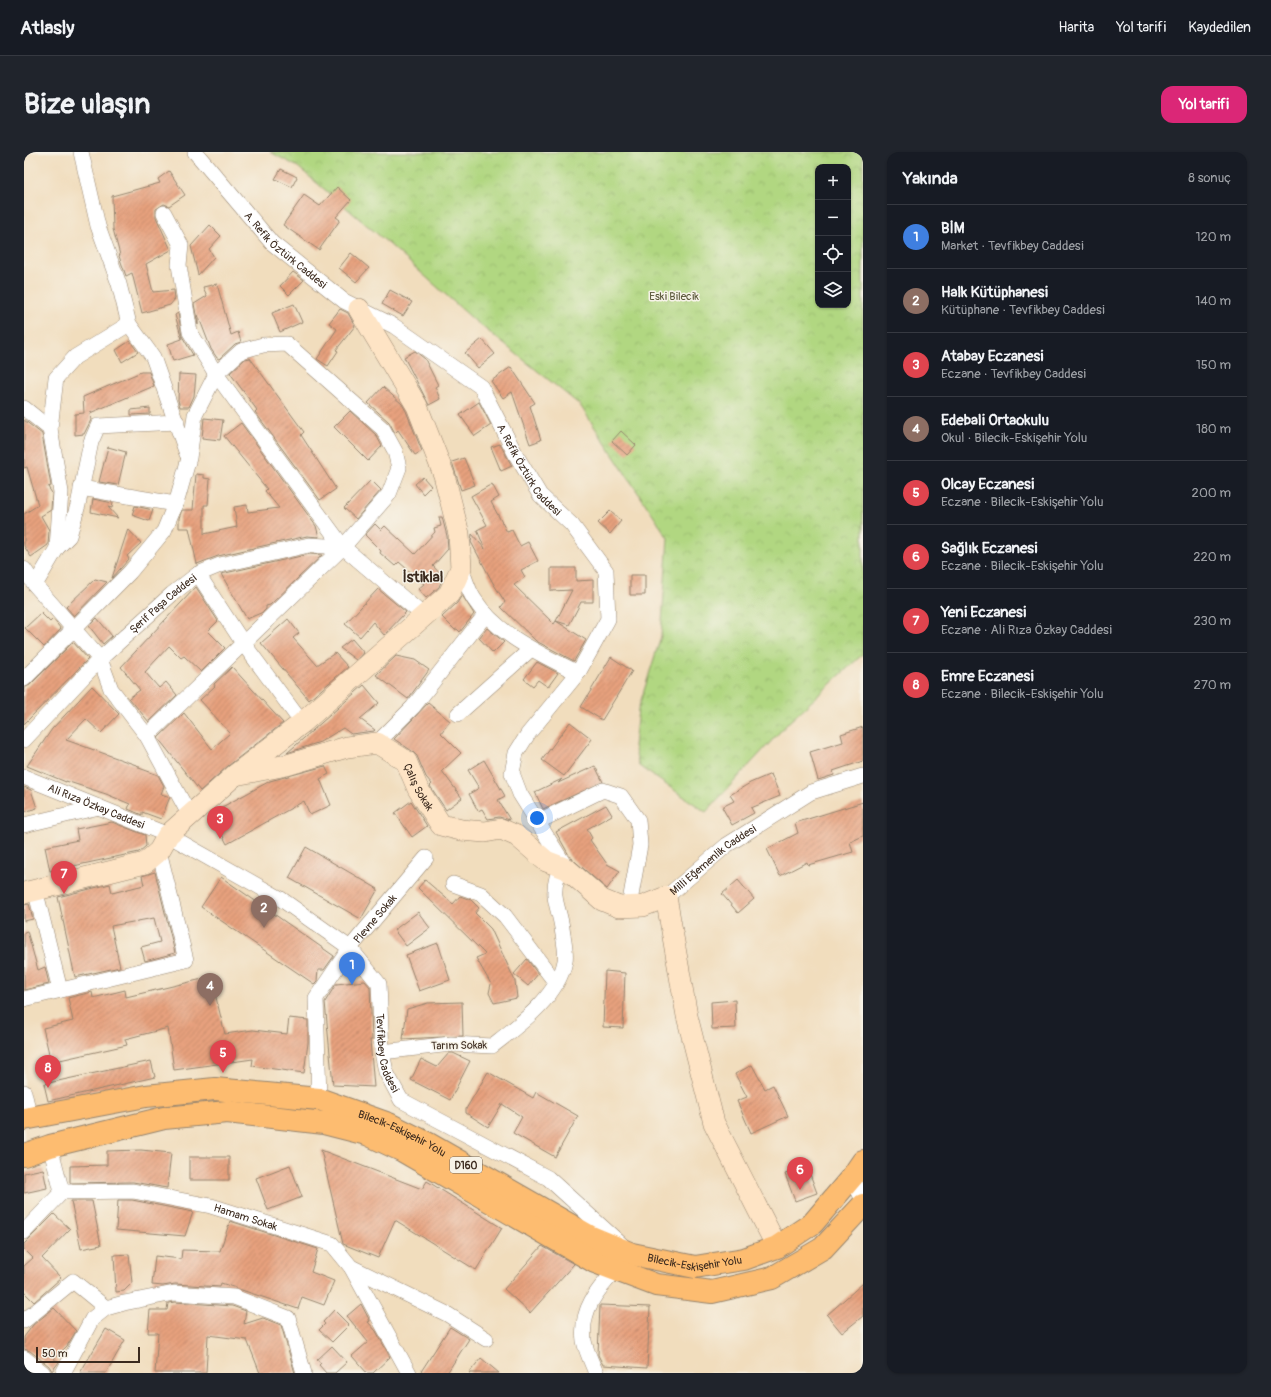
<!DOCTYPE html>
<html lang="tr">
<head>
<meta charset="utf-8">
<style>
  body { margin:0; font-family:Pangolin,sans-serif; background:#20242c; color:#f1f3f6 }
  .controls { position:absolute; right:12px; top:12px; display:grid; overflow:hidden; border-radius:8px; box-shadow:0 1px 3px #0004 }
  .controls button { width:36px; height:36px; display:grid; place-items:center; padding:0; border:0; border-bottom:1px solid #363941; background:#171b24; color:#f1f3f6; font:20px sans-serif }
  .scale { position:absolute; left:12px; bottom:10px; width:104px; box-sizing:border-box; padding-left:4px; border:2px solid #3b2a1e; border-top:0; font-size:11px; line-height:14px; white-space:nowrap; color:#3b2a1e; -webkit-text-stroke:3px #f7f3e8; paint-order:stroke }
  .you { position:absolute; left:513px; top:666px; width:14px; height:14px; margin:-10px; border:3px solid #fff; border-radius:50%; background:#1a73e8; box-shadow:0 0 0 6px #1a73e833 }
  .badge { display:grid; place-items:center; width:26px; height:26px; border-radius:50%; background:#db2777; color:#fff; font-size:13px; font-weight:700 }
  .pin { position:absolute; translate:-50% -33px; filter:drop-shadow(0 1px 2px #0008) }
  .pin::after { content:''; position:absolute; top:21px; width:14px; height:12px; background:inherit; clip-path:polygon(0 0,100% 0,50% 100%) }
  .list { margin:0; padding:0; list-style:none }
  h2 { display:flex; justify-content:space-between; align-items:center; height:52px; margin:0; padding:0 16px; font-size:17px }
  h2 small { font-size:13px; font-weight:400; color:#9ea1a6 }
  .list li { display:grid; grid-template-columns:26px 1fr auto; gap:12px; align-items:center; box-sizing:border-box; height:64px; padding:0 16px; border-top:1px solid #363941 }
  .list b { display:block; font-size:15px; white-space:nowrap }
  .list p { margin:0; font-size:13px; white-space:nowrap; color:#9ea1a6 }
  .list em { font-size:13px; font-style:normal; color:#9ea1a6 }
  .icon { flex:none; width:22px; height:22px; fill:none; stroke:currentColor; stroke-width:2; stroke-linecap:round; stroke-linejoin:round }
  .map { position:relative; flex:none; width:839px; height:1221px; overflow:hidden; border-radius:12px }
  header { display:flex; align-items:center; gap:24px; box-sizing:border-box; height:56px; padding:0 20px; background:#171b24; border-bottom:1px solid #363941 }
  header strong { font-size:19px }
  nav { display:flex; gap:22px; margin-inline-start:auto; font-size:14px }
  .intro { display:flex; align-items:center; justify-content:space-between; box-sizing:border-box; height:96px; padding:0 24px }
  h1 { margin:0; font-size:28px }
  .button { padding:10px 18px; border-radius:12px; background:#db2777; color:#fff; font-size:14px; font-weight:700 }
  main { display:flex; gap:24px; padding:0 24px }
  aside { flex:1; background:#171b24; border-radius:12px; box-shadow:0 1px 3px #0004 }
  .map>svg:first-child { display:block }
</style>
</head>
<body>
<header>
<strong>Atlasly</strong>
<nav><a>Harita</a><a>Yol tarifi</a><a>Kaydedilen</a></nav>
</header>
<div class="intro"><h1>Bize ulaşın</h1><a class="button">Yol tarifi</a></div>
<main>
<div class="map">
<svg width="839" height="1221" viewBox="0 0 839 1221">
  <defs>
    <pattern id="park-crowns" width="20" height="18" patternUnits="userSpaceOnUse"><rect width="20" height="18" fill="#b1d781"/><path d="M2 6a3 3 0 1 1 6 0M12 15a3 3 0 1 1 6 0" fill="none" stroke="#99b96f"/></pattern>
    <pattern id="building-hatch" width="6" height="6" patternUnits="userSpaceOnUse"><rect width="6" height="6" fill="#e7a17e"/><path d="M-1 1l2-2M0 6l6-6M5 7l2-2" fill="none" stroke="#bc8367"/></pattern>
  </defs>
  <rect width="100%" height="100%" fill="#f7f3e8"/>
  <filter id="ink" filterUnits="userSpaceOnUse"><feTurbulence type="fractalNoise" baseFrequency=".025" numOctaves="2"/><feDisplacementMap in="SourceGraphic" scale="8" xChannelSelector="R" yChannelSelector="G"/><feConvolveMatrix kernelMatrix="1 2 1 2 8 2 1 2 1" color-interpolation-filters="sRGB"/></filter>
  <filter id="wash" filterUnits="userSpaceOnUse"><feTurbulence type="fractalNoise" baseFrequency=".012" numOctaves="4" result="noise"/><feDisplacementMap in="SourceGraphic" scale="16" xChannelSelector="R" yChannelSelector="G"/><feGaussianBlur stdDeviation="0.9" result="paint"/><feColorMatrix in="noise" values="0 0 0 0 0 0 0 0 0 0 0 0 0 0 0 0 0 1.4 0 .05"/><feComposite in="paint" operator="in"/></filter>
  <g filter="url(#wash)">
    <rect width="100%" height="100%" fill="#f1ddbd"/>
    <path fill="url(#park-crowns)" stroke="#768050" fill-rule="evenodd" d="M246 0H839V502L765 570 682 660 615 614 610 594 614 558 637 484 644 386 556 253 450 168 364 91 274 15ZM794 15H824V153H794Z"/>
    <g id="blocks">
      <path fill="url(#building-hatch)" d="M257 17 273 25 268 35 251 27Z
        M145 19 161 43 145 54 140 52 132 57V65L147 98 122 112 129 140 150 138 151 147 146 153 118 161 108 121 102 124 95 104 96 103 89 77 88 44 136 31 134 27Z
        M313 35 327 48 312 65 316 68 295 98 259 73 280 43 296 54Z
        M186 73 197 84 185 97 190 105 174 123 167 94Z
        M327 101 345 116 332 130 315 116Z
        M269 120 280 128 265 143 256 134Z
        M193 132 207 183 214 180 217 190 211 192 195 207 193 206 187 197 174 163V173L170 152 183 144 179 135Z
        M366 138 388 150 379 164 358 152Z
        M270 152 278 170 256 180 248 161Z
        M316 157 324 161 331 174 312 198 314 199 304 214 293 207 313 177 305 171Z
        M154 161 158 184 169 203 149 209 144 192 158 187 151 163Z
        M458 187 471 202 454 216 441 201Z
        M106 189 114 200 98 210 92 198Z
        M391 199 401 207 414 233 411 235 416 247 405 253 380 205Z
        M226 206 280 280 277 283 312 337 296 348 231 260 233 258 206 221 221 207Z
        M487 215 511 251 506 254 517 288 506 292 488 240 479 246 467 229Z
        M117 220H125L130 234 66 261 67 268 60 282 51 283V262L60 261 59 245Z
        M155 222 172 223 170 244 165 255H156L154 248Z
        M359 235 378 252 382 259 398 299 391 303 374 278 371 281 365 270 344 251Z
        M455 250 467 273 451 284 436 263Z
        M126 256V262L107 263V258Z
        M326 259 352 283 358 294 344 309 310 275Z
        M180 266 199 268 196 288 178 286Z
        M0 268 18 282 27 334 24 335 28 341 27 358 17 364 25 378 24 393 7 405 0 394V362L14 353 3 315 0 316Z
        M217 271 292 374 295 385 283 384 194 404 173 412 165 376H155V366L158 358H169L172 322 180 323V326L186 327 184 353H180V382L213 375 210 355 223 353 224 360 255 356 241 339 243 337 200 284Z
        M597 279 612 293 603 303 588 289Z
        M476 292 488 314 477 319 467 295Z
        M84 295 102 300 94 333 75 330Z
        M440 306 451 333 437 338 428 310Z
        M399 325 407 334 399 342 391 332Z
        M347 328 357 338 332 367 320 356Z
        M468 332 475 345 467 350 483 380 488 378 496 394 504 390 514 409 497 418 501 425 490 433 530 472 532 469 562 488 550 509 512 489 477 455 481 450 469 431 447 390 448 382 461 397 453 378 463 373 447 344Z
        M69 347 89 351 88 356 84 355 94 366 67 360Z
        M111 354 129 358 125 369 108 363Z
        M586 359 597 369 586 382 574 371Z
        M415 365H418L423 384 424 397 409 414 419 425 415 435 402 446 394 437 400 432 375 410 371 414 356 401 357 399 341 383 351 372 357 378 361 374 391 402 411 380 410 376 417 374Z
        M104 377 117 391 103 404 105 407 88 426Z
        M286 402 298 403 246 453 242 454V457L239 460 223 467 197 422Z
        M527 416H552V429L569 428V450H557L545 473 532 469 548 438 527 439Z
        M606 423H621V443H606Z
        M71 427 83 430 50 464 42 455Z
        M172 435 194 469 184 479 201 496 177 520 160 504 157 506 145 494 121 520 135 536 142 530 153 543 125 570 105 546 116 538 97 515Z
        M354 437 382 460 360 483 349 470 336 485 321 472Z
        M438 443 450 462 436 480 433 477 431 478 418 465 433 451Z
        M17 461 26 470 29 467 37 477 20 495 1 476Z
        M73 466 88 484 79 492 65 474Z
        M264 467 275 481 269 486 293 513 311 501 324 515 285 548 237 491Z
        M463 476 480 490 469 501 455 486Z
        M328 487 340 501 332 508 316 496Z
        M49 490 64 507 0 572V536L6 533Z
        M372 504 391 508 405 518 384 547 352 523Z
        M587 505 608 519 578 568 557 555Z
        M513 510 534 521 524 535 514 528 509 534 500 527Z
        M208 515 259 571 204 614 176 639 134 586 160 561 188 597 206 581 176 548 191 534 190 532Z
        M340 533 355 551 336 567 351 578 350 579 327 582 319 576 296 590 263 601Z
        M68 534 95 562 77 581 62 567 42 588 115 614V616L134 623 140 634 137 642 146 645 137 667 118 660V663L104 657 106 652 82 642 42 629V630L3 614 28 577Z
        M404 551 426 569 417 581 437 601 418 619 438 646 422 658 406 634 408 632 402 625 393 604 388 599 370 587Z
        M546 570 568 587 540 624 518 608Z
        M839 575V609L809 619 810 623 794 628 786 600 819 590 817 582Z
        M460 608 481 644 474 648 486 668 475 665 464 667 458 657 454 659 445 642 455 636 444 618Z
        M301 614 305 622 296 627 307 653 286 663 280 649 203 692 187 661 246 629Z
        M571 614 579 630 519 657 511 640 538 627 534 631Z
        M747 622 756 644 727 656 730 661 708 673 698 655 710 649 706 643 726 631Z
        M0 635 7 638 13 656 0 660Z
        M387 649 403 674 388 685 371 661Z
        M839 650V684L826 690 829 700 784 713 783 710 756 724 743 697 774 681 771 671Z
        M582 653 588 663 563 677 568 686 566 688 583 712 596 719 583 737 546 705 532 680Z
        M88 670 121 683 122 694 115 700 26 719 21 695 54 688 52 677Z
        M282 695 354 737 337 767 265 726Z
        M131 720 151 801 121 809 117 795 136 790 130 766 87 774 96 815 51 825 34 745 86 732 88 741 120 733 118 724Z
        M197 725 310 804 300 818H294L293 829 290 832 177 755Z
        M401 728 429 752 436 744 447 748 455 756 451 761 467 777 491 829 493 846 470 851 465 841 467 832 452 806 461 802 394 736Z
        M714 728 730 747 714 761 698 742Z
        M5 752 9 767 0 769V753Z
        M394 760 406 776 382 794 370 778Z
        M3 779 14 818 21 815 25 832 0 838V780Z
        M414 791 426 828 395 839 382 803Z
        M503 807 514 822 504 834 490 822Z
        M581 819 601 821 599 876 579 875Z
        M187 825 201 882 229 878 263 882 265 866 284 868V891L280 921 228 914 229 907 150 918 144 876 101 887 103 893 27 910 19 876 49 869 44 846 68 840 69 846 101 838 102 845Z
        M341 829 346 835 348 888H346L350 935 309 933 301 850 312 832Z
        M711 848 712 876 688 877 687 850Z
        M438 850 439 884 379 887 383 857 404 851Z
        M425 901H429L446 909 426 948 387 928 397 907 413 915Z
        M127 909 131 925 24 949 20 932Z
        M728 913 741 937 749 933 764 964 727 981 713 949 723 945 711 922Z
        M464 920 509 946 512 940 554 964 531 1005 489 981 498 965 478 952 464 975 442 961V957Z
        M117 998 147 1001 143 1036 109 1030 46 1031V1014L83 1013V999Z
        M297 998 398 1037 403 1029 478 1076 452 1118 371 1068 354 1106 319 1092Z
        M165 1005H205V1028H165Z
        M266 1013 278 1045 244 1058 232 1026Z
        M783 1014 793 1041 771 1049 761 1022Z
        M19 1017 23 1036 0 1041V1021Z
        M94 1048H108L169 1060 161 1084 92 1078Z
        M47 1049H68L77 1093 57 1097Z
        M30 1062 46 1077 18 1106 37 1126 10 1150 0 1140V1114L9 1106 0 1097V1092Z
        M206 1069 294 1097 287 1120 310 1129 300 1153 278 1145 274 1157 197 1131 196 1135 151 1132 139 1134 128 1133 131 1104 157 1107 158 1098 196 1099Z
        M518 1094 550 1112 506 1161 480 1137Z
        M105 1102 108 1131 100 1139 92 1140 90 1103Z
        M839 1131V1164L818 1181 803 1163Z
        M151 1150 208 1154 222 1159 220 1172 239 1166 257 1173 271 1221H236L223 1188 184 1183 182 1221H131L134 1181H124L126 1158H143L144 1151Z
        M337 1152 346 1169 344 1170 352 1179 366 1205 349 1221H343L328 1204 344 1190 323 1164Z
        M576 1153 626 1155 623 1216 579 1213 574 1203Z
        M30 1156 52 1179 43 1194 30 1207 35 1210 28 1219 25 1214 6 1199 0 1197V1185L9 1173Z
        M310 1158 325 1173 308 1190 295 1178 301 1172 299 1170Z
        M426 1175 445 1187 423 1221H396Z
        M82 1177 101 1188 82 1221H56Z
        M308 1194 323 1210 311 1221H302L295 1213 297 1211 293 1208Z
        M457 1206 475 1221H445Z"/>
    </g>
  </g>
  <g filter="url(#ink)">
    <use href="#blocks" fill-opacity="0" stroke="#96846e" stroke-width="1"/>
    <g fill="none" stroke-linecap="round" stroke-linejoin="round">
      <g stroke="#96846e" stroke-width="16">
        <g id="street">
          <path d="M57 0 74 74 95 132 105 172 129 205 163 302"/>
          <path id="s1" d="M171 0 248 91 320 149 370 174 457 235 492 303 516 343 548 373 582 419 584 467 554 521 504 582 492 601 488 621 496 642 543 717 533 725C527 747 535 755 538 776 539 785 543 800 541 809 534 845 495 873 468 894L427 892 358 900"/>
          <path d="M140 61 157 93 155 113 166 180 192 222 319 395 400 464"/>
          <path d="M0 256 26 277"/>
          <path d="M57 336 151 352"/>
          <path d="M33 396 45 384 54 353 67 290 74 274 153 270"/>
          <path d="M437 416C441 426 444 438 450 447 474 484 517 502 554 521"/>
          <path d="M0 417 11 433 76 507 87 537 123 584 166 664"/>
          <path d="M174 422 219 491 278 571"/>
          <path d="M11 433 33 396 37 340 26 277 32 226 51 205 105 172"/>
          <path d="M0 527 106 420 140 379 154 345 165 306 171 263 192 222 217 199 239 193 263 192 359 277 371 299 375 316 365 342 319 395 123 584"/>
          <path d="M434 562 507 497"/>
          <path id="s2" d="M0 588 76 507 148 442 174 422 196 413 285 393 319 395"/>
          <path d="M353 591 389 555 462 462"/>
          <path id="s3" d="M0 625 144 683 257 747 326 796 355 832 358 900 362 920 377 948 524 1026 599 1094"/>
          <path d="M513 670 579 638 597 644 614 668 616 693 605 755"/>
          <path d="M0 673 75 655"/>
          <path d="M429 732 457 742 481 764 532 831"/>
          <path d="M11 737 36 838"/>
          <path id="s4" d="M642 745 703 693 787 640 839 624"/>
          <path d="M0 847 162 808 135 699"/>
          <path d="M0 940 6 966"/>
          <path id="s5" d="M295 947 292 846 326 796 402 706"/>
          <path d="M26 994 38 1040"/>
          <path d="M828 1025 839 1048"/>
          <path id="s6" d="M0 1080 38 1040 109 1039 187 1054 308 1092 327 1115 385 1221"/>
          <path d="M327 1115 423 1162 462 1187"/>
          <path d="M0 1169 49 1129 82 1156"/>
          <path d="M0 1206 19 1221"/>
          <path d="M39 1221 68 1167 82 1156 100 1151 150 1141 210 1145 264 1166 280 1221"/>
          <path d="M572 1221C568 1211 562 1199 560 1189 556 1158 573 1138 592 1118"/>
        </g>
      </g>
      <g stroke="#96846e" stroke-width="22">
        <g id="secondary">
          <path id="s7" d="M211 623 263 613 323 595 353 591 382 609 394 637 417 673 437 678 461 680 477 677 493 684 522 709 543 717 578 748 595 755 619 754 642 745 663 864 690 971 753 1095"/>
          <path d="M0 741 121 711 135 699 144 683 211 623 278 571 425 442 437 416 435 382 420 323 393 254 335 157"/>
        </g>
      </g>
      <g stroke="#96846e" stroke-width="24">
        <g id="primary">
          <path id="s8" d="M0 967 122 944 191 937 295 947 365 972 403 991 567 1085 608 1102 671 1115 720 1107 753 1095 789 1071 828 1025 839 1009"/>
          <path d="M0 1003 26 994 140 966 203 960 300 971 343 982 379 999 571 1110 632 1133 688 1140 748 1126 799 1096 839 1053"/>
        </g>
      </g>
      <use href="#street" stroke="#fff" stroke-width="15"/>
      <use href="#secondary" stroke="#fee4c5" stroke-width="21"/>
      <use href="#primary" stroke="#fdbc6f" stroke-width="22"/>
    </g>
  </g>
  <g text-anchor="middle" stroke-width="3" stroke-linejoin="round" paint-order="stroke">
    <rect fill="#f7f3e8" stroke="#73665b" stroke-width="1" x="426" y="1005" width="32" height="16" rx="3"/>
    <g font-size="10" font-weight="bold" fill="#3b2a1e">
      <text x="442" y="1017">D160</text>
    </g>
    <g font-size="11" fill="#3b2a1e" stroke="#f7f3e8">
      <text dy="4" stroke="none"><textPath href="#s1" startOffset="134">A. Refik Öztürk Caddesi</textPath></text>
      <text dy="4" stroke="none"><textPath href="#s1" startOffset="470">A. Refik Öztürk Caddesi</textPath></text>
      <text dy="4" stroke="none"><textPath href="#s2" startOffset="195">Şerif Paşa Caddesi</textPath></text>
      <text dy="4" stroke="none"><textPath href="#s7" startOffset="209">Çalış Sokak</textPath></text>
      <text dy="4" stroke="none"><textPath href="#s3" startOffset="78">Ali Rıza Özkay Caddesi</textPath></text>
      <text dy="4" stroke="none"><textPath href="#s4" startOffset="60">Milli Eğemenlik Caddesi</textPath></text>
      <text dy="4" stroke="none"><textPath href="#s5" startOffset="200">Plevne Sokak</textPath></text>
      <text transform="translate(435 893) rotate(-1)" y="4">Tarım Sokak</text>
      <text dy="4" stroke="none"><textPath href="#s3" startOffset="486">Tevfikbey Caddesi</textPath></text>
      <text dy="4" stroke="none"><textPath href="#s8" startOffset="388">Bilecik-Eskişehir Yolu</textPath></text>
      <text dy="4" stroke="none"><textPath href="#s6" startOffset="242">Hamam Sokak</textPath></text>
      <text dy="4" stroke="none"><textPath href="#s8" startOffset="712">Bilecik-Eskişehir Yolu</textPath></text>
    </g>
    <g font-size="11" fill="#585537" stroke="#f7f3e8">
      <text x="650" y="148">Eski Bilecik</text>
    </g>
    <g font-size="15" font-weight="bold" fill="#3b2a1e" stroke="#f7f3e8">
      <text x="399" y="430">İstiklal</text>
    </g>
  </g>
</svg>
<div class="controls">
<button>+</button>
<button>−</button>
<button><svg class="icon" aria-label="locate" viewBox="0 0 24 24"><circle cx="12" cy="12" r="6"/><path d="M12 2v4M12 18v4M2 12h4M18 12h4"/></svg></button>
<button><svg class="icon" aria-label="layers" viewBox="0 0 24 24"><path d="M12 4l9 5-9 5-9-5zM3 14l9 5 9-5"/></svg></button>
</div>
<div class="scale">50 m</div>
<div class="you"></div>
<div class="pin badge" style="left:328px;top:833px;background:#3f7fe0">1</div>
<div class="pin badge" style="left:240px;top:776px;background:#8d6e63">2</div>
<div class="pin badge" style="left:196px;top:687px;background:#e0444e">3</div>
<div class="pin badge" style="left:186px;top:854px;background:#8d6e63">4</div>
<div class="pin badge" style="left:199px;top:921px;background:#e0444e">5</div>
<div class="pin badge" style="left:776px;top:1038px;background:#e0444e">6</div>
<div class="pin badge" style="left:40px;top:742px;background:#e0444e">7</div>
<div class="pin badge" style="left:24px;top:936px;background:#e0444e">8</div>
</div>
<aside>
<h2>Yakında<small>8 sonuç</small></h2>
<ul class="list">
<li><span class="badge" style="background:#3f7fe0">1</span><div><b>BİM</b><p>Market · Tevfikbey Caddesi</p></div><em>120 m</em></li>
<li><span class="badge" style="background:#8d6e63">2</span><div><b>Halk Kütüphanesi</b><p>Kütüphane · Tevfikbey Caddesi</p></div><em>140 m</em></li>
<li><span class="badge" style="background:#e0444e">3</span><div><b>Atabay Eczanesi</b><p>Eczane · Tevfikbey Caddesi</p></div><em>150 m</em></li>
<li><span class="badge" style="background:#8d6e63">4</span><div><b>Edebali Ortaokulu</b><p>Okul · Bilecik-Eskişehir Yolu</p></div><em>180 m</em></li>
<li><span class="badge" style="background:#e0444e">5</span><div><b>Olcay Eczanesi</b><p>Eczane · Bilecik-Eskişehir Yolu</p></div><em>200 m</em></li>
<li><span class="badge" style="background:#e0444e">6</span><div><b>Sağlık Eczanesi</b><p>Eczane · Bilecik-Eskişehir Yolu</p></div><em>220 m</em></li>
<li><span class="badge" style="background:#e0444e">7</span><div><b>Yeni Eczanesi</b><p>Eczane · Ali Rıza Özkay Caddesi</p></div><em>230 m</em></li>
<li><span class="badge" style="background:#e0444e">8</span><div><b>Emre Eczanesi</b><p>Eczane · Bilecik-Eskişehir Yolu</p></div><em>270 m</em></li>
</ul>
</aside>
</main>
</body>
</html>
